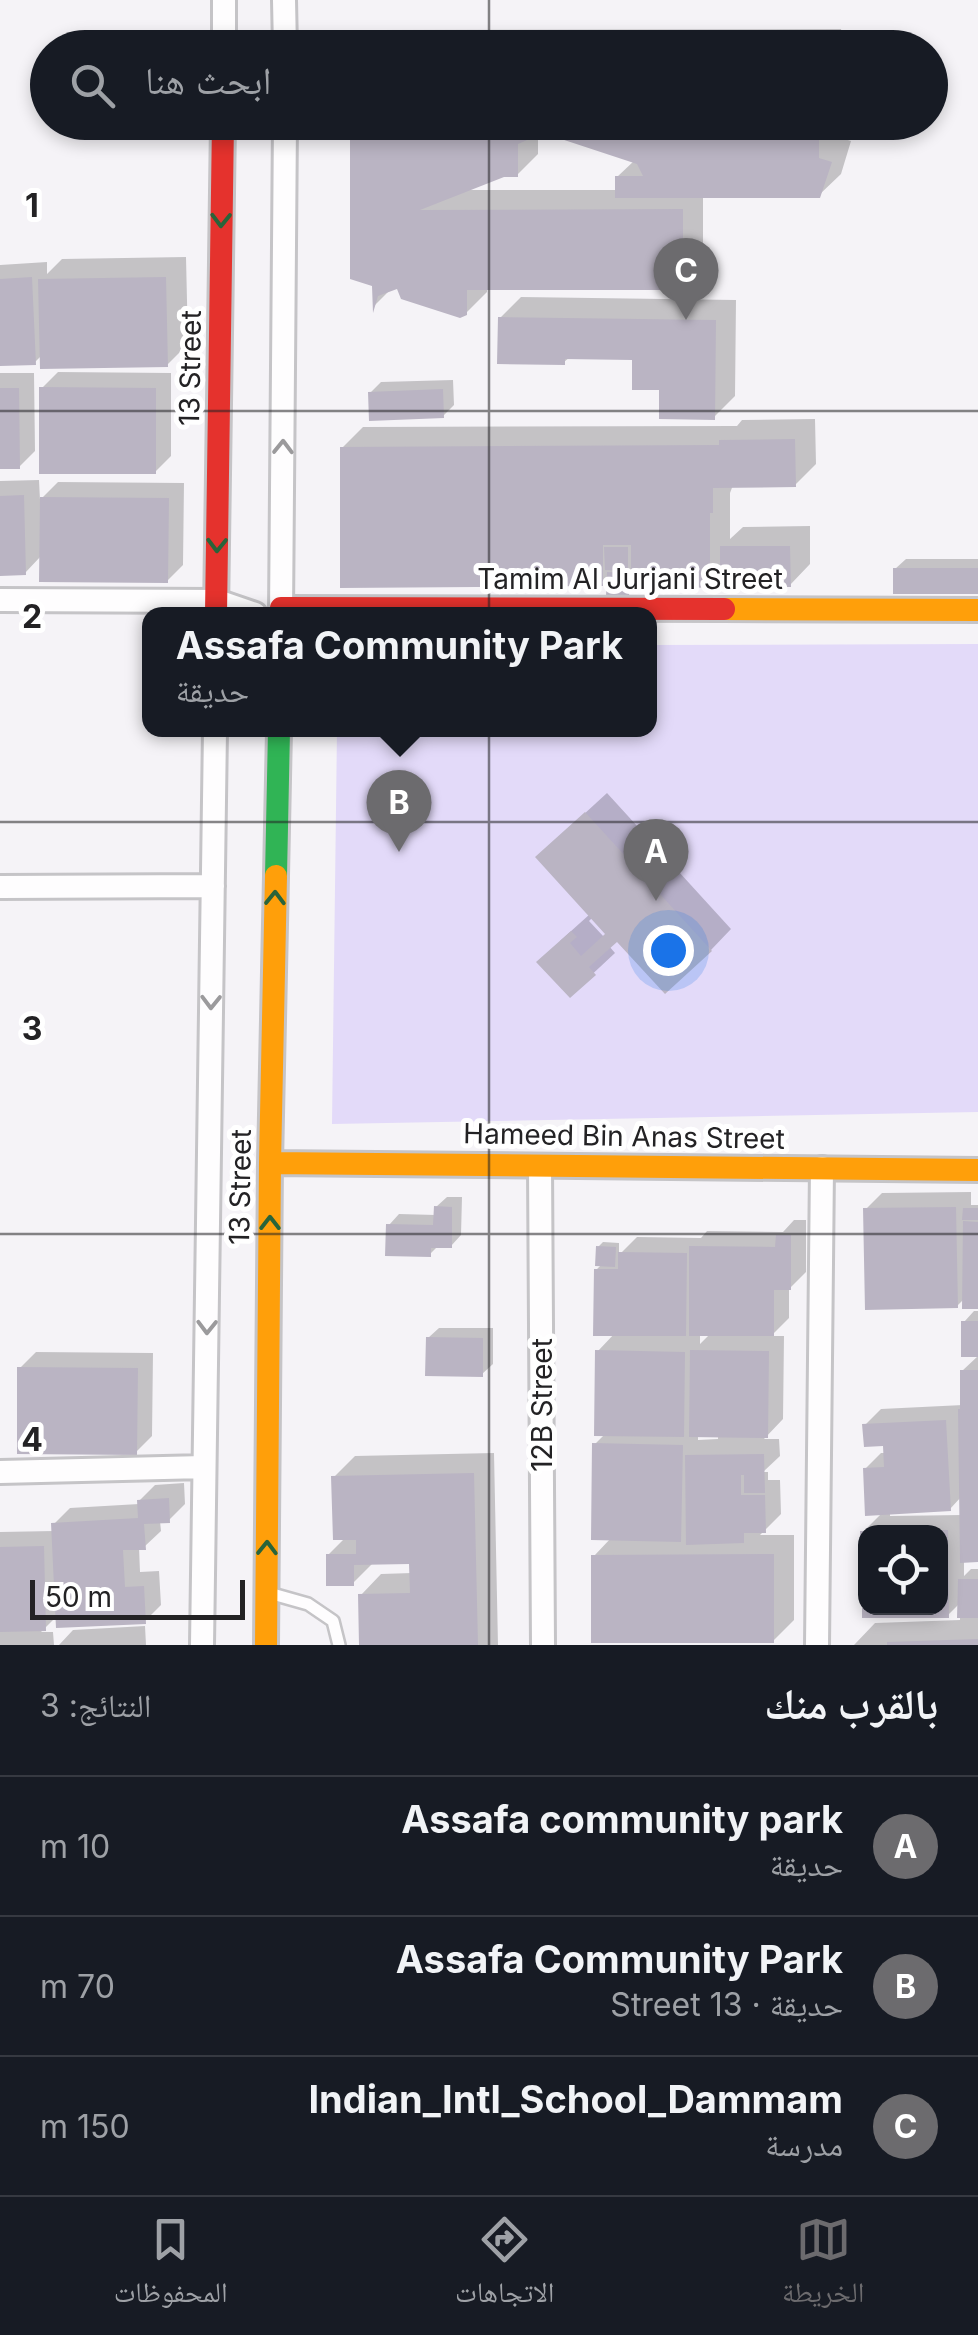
<!DOCTYPE html>
<html lang="ar">
<head>
<meta charset="utf-8">
<style>
  body { margin:0; font-family:Inter,"Noto Naskh Arabic",sans-serif; background:#242831; color:#f1f3f6; direction:rtl }
  .controls { position:absolute; right:30px; bottom:30px; display:grid; overflow:hidden; border-radius:20px; box-shadow:0 5px 15px #0003 }
  .controls button { width:90px; height:90px; display:grid; place-items:center; padding:0; border:0; border-bottom:2px solid #363941; background:#171b24; color:#f1f3f6; font:50px sans-serif }
  .scale { position:absolute; left:30px; bottom:25px; width:215px; box-sizing:border-box; padding-left:10px; border:5px solid #232224; border-top:0; font-size:28px; line-height:35px; white-space:nowrap; color:#232224; -webkit-text-stroke:8px #fff; paint-order:stroke }
  .you { position:absolute; left:668px; top:950px; width:35px; height:35px; margin:-25px; border:8px solid #fff; border-radius:50%; background:#1a73e8; box-shadow:0 0 0 15px #1a73e833 }
  .badge { display:grid; place-items:center; width:65px; height:65px; border-radius:50%; background:#6c6b6e; color:#fff; font-size:32px; font-weight:700 }
  .pin { position:absolute; translate:-50% -82px; filter:drop-shadow(0 2px 5px #0008) }
  .pin::after { content:''; position:absolute; top:52px; width:35px; height:30px; background:inherit; clip-path:polygon(0 0,100% 0,50% 100%) }
  .popup { position:absolute; left:142px; top:607px; width:515px; height:130px; box-sizing:border-box; display:grid; place-content:center; border-radius:20px; background:#171b24; filter:drop-shadow(0 2px 8px #0005); font-size:32px; white-space:nowrap; color:#9ea1a6 }
  .popup b { font-size:38px; color:#f1f3f6 }
  .popup::after { content:''; position:absolute; left:50%; top:100%; margin-left:-20px; border:20px solid transparent; border-top-color:#171b24 }
  .list { margin:0; padding:0; list-style:none }
  h2 { display:flex; justify-content:space-between; align-items:center; height:130px; margin:0; padding:0 40px; font-size:42px }
  h2 small { font-size:32px; font-weight:400; color:#9ea1a6 }
  .list li { display:grid; grid-template-columns:65px 1fr auto; gap:30px; align-items:center; box-sizing:border-box; height:140px; padding:0 40px; border-top:2px solid #363941 }
  .list b { display:block; font-size:38px; white-space:nowrap }
  .list p { margin:0; font-size:32px; white-space:nowrap; color:#9ea1a6 }
  .list em { font-size:32px; font-style:normal; color:#9ea1a6 }
  .icon { flex:none; width:55px; height:55px; fill:none; stroke:currentColor; stroke-width:2; stroke-linecap:round; stroke-linejoin:round }
  .map { position:relative; flex:none; width:978px; height:1645px; overflow:hidden; direction:ltr }
  .search { position:absolute; background:#171b24; box-shadow:0 5px 15px #0003; left:30px; right:30px; top:30px; height:110px; display:flex; align-items:center; gap:25px; box-sizing:border-box; padding:0 35px; border-radius:55px; color:#9ea1a6; font-size:38px }
  .sheet { height:550px; background:#171b24 }
  nav { display:flex; justify-content:space-around; align-items:center; box-sizing:border-box; height:140px; border-top:2px solid #363941; background:#171b24; font-size:28px; color:#9ea1a6 }
  nav a { display:grid; justify-items:center; gap:5px }
  nav .on { color:#6c6b6e }
  .map>svg:first-child { display:block }
</style>
</head>
<body>
<div class="map">
<svg width="978" height="1645" viewBox="0 0 978 1645">
  <rect width="100%" height="100%" fill="#f5f3f7"/>
  <path fill="#e3daf9" d="M978 644V1112L332 1124 337 730H649V645Z"/>
  <path fill="#0003" fill-rule="evenodd" d="M841 29 845 48H356L373 30Z
    M352 122H839V137L851 141 841 174 819 195 703 196V266L682 287 487 288V292L466 313 398 286 392 288 375 305ZM543 130 635 160 617 177V190H465L503 174 517 175 538 154V133Z
    M186 257 188 344 167 365 42 355 35 362 0 342V265L47 262V274L62 259Z
    M521 297 736 300 735 396 714 417 662 388 635 357H570L564 362 500 318Z
    M58 372 171 373V456L155 472 42 388Z
    M0 373H34L35 451 19 467H0Z
    M453 380 454 405 443 416 370 393 381 382Z
    M815 419 816 464 795 485H733L730 493V539L743 527 810 526V564L790 585 633 586V590L628 595 609 576 602 584 342 448 363 427 737 426 742 420Z
    M39 480 40 500 58 482 184 483 183 565 167 581 41 556 25 573H0V481Z
    M906 559H978V591L895 569Z
    M607 793 731 929 711 950 617 939 609 946 615 953 570 995 560 941 590 914 559 837ZM593 917 608 933 604 937 589 921Z
    M971 1192V1205H978V1306L965 1298 957 1306 866 1209 882 1193Z
    M447 1197H462L461 1235 451 1246 439 1245 430 1254 389 1225 399 1214 436 1215V1207Z
    M794 1220H806V1272L789 1289V1318L771 1336H784L783 1419 764 1439H779L780 1456 763 1472H768V1480H780L781 1514 760 1535H794V1620L773 1641 594 1556 611 1538 595 1444 606 1433 598 1351 615 1333 596 1270 602 1264 598 1247 603 1242 619 1243V1255L637 1237 701 1238 707 1231 783 1232ZM700 1334H710L700 1344ZM698 1434 718 1435V1439L698 1440Z
    M974 1311H978V1355L964 1322Z
    M439 1328H493V1364L482 1374 428 1338Z
    M36 1352 153 1353 152 1436 136 1452 20 1368Z
    M978 1356V1560H964V1576L971 1569H978V1645H854L875 1623 960 1620V1603L948 1615 865 1616 863 1532 883 1512 865 1469 881 1453H886L885 1443 865 1425 881 1409 963 1405 962 1371ZM961 1497 962 1515 890 1516V1512L950 1509ZM866 1532H940V1608H866Z
    M494 1453 498 1645H361V1595L381 1574 412 1573V1562H374L353 1583 328 1555 346 1537 334 1477 355 1456Z
    M184 1483 185 1504 169 1520 160 1521 161 1531 144 1547H139L140 1572 159 1571 161 1605 145 1621 58 1615 41 1632H53L54 1645H0V1532L54 1531V1524L70 1508 139 1504V1501L155 1485Z
    M145 1626 146 1645H59L73 1630Z"/>
  <path fill="#bab4c3" d="M350 122H793L819 131V158L832 162 820 198H615V176H643L637 164 543 133 518 144V177H504L420 210 683 209V290H467V315L460 318 401 299 397 289 378 296 373 313 372 286 350 279Z
    M32 277 36 365 0 366V279Z
    M166 277 168 367 40 369 38 279Z
    M498 317 716 320 715 420 659 419V390H632V360L565 359V365L497 364Z
    M39 387 156 388V474H39Z
    M0 388H19L20 469H0Z
    M443 389 444 418 369 421 368 392Z
    M795 439 796 487 713 488V513H710V566H720V546H790L791 587 631 588V545H603V586L340 588V447L719 445V440Z
    M24 495 26 575 0 576V496Z
    M40 497 169 498 168 583 39 582Z
    M604 547H628V571L605 570Z
    M893 568H978V594H893Z
    M607 572 630 573 629 597H606Z
    M585 812 712 951 665 994 617 942 589 967 596 975 570 998 536 962 571 931 577 937 570 943 581 956 605 934 535 857Z
    M434 1206 452 1207V1248H431V1257L385 1256 386 1224 433 1225Z
    M956 1207 958 1308 865 1310 863 1208Z
    M963 1208H978V1220H962Z
    M963 1221 978 1222V1309H962Z
    M776 1235H791V1290H774V1336H689V1246L775 1247Z
    M596 1246 616 1247 615 1267 595 1266Z
    M618 1252 687 1253 686 1336H593L594 1269H618Z
    M961 1321H978V1357H961Z
    M426 1337 483 1338V1377L425 1376Z
    M595 1350 685 1352 684 1437 594 1436Z
    M690 1350 769 1351 768 1438 689 1437Z
    M17 1367 138 1368 137 1455 17 1454Z
    M960 1370H978V1562L960 1563 958 1409H960Z
    M946 1420 951 1511 865 1516 863 1468 884 1467 883 1446 864 1447 862 1424Z
    M592 1443 683 1445 681 1542 591 1540Z
    M764 1454 765 1493H744V1475H741V1495H765L766 1533H744V1543L686 1545 685 1455Z
    M474 1473 478 1645H359L358 1594 410 1593 409 1564 354 1565V1586H326V1554H356V1540H333L331 1476Z
    M169 1498 170 1523 144 1524 146 1550H123L125 1587 144 1586 146 1624 56 1628 51 1523 138 1518 137 1500Z
    M940 1530H948L949 1618H862V1608H940Z
    M860 1531H866V1580H862Z
    M44 1546 46 1631 0 1632V1547Z
    M774 1554V1643H591V1555Z
    M958 1579H978V1618H957Z
    M978 1639V1645H887V1642Z"/>
  <g fill="none" stroke-linecap="round" stroke-linejoin="round">
    <g stroke="#c5c4c7" stroke-width="16">
      <path id="lane" d="M269 1593 308 1604 333 1621 339 1645"/>
    </g>
    <g stroke="#c5c4c7" stroke-width="28">
      <path id="street" d="M284 0 285 48
        M224 48V0
        M0 600 217 601 255 614
        M281 614 285 122
        M0 887 213 886
        M540 1166 543 1645
        M0 1472 204 1467
        M202 1645 215 730
        M817 1645 822 1168"/>
    </g>
    <g stroke="#c5c4c7" stroke-width="28">
      <path id="fast" d="M276 876 279 730"/>
    </g>
    <g stroke="#c5c4c7" stroke-width="28">
      <path id="slow" d="M724 609 978 610
        M270 1163 978 1170
        M266 1645 270 1163 276 876"/>
    </g>
    <g stroke="#c5c4c7" stroke-width="28">
      <path id="jam" d="M281 608 724 609
        M216 614 223 122"/>
    </g>
    <use href="#lane" stroke="#fefdfe" stroke-width="11"/>
    <use href="#street" stroke="#fefdfe" stroke-width="22"/>
    <use href="#fast" stroke="#30b455" stroke-width="22"/>
    <use href="#slow" stroke="#ff9f0a" stroke-width="22"/>
    <use href="#jam" stroke="#e5322d" stroke-width="22"/>
  </g>
  <defs><path id="oneway-chevron" d="M-2-3.5L2.5 0L-2 3.5" fill="none" stroke-width="1.6" stroke-linecap="round" stroke-linejoin="round" transform="scale(2.5)"/></defs>
  <g stroke="#29643a">
    <use href="#oneway-chevron" transform="translate(221 220) rotate(91)"/>
    <use href="#oneway-chevron" transform="translate(217 545) rotate(91)"/>
    <use href="#oneway-chevron" transform="translate(275 898) rotate(-89)"/>
    <use href="#oneway-chevron" transform="translate(270 1223) rotate(-90)"/>
    <use href="#oneway-chevron" transform="translate(267 1548) rotate(-89)"/>
  </g>
  <g stroke="#9b9a9c">
    <use href="#oneway-chevron" transform="translate(283 447) rotate(-89)"/>
    <use href="#oneway-chevron" transform="translate(211 1002) rotate(91)"/>
    <use href="#oneway-chevron" transform="translate(207 1327) rotate(91)"/>
  </g>
  <path fill="none" stroke="#232224" stroke-width="2.5" stroke-opacity="0.55" d="M489 0V48M489 122V1645M0 411H978M0 822H978M0 1234H978"/>
  <g text-anchor="middle" stroke-width="10" stroke-linejoin="round" paint-order="stroke">
    <g font-size="28" fill="#232224" stroke="#fff">
      <text transform="translate(190 368) rotate(-89)" y="10">13 Street</text>
      <text x="630" y="589">Tamim Al Jurjani Street</text>
      <text transform="translate(624 1136) rotate(1)" y="10">Hameed Bin Anas Street</text>
      <text transform="translate(240 1187) rotate(-89)" y="10">13 Street</text>
      <text transform="translate(542 1405) rotate(-90)" y="10">12B Street</text>
    </g>
  </g>
  <g font-size="32" text-anchor="middle" font-weight="bold" fill="#232224" stroke="#fff" stroke-width="10" stroke-linejoin="round" paint-order="stroke">
    <text x="32" y="217">1</text>
    <text x="32" y="628">2</text>
    <text x="32" y="1040">3</text>
    <text x="32" y="1451">4</text>
  </g>
</svg>
<div class="controls">
<button><svg class="icon" aria-label="locate" viewBox="0 0 24 24"><circle cx="12" cy="12" r="6"/><path d="M12 2v4M12 18v4M2 12h4M18 12h4"/></svg></button>
</div>
<div class="scale">50 m</div>
<div class="you"></div>
<div class="pin badge" style="left:656px;top:901px">A</div>
<div class="pin badge" style="left:399px;top:852px">B</div>
<div class="popup"><b>Assafa Community Park</b>حديقة</div>
<div class="pin badge" style="left:686px;top:320px">C</div>
<div class="search"><svg class="icon" aria-label="search" viewBox="0 0 24 24"><circle cx="10" cy="10" r="6"/><path d="M15 15l6 6"/></svg>ابحث هنا</div>
</div>
<section class="sheet">
<h2>بالقرب منك<small>النتائج: 3</small></h2>
<ul class="list">
<li><span class="badge">A</span><div><b>Assafa community park</b><p>حديقة</p></div><em>10 m</em></li>
<li><span class="badge">B</span><div><b>Assafa Community Park</b><p>حديقة · 13 Street</p></div><em>70 m</em></li>
<li><span class="badge">C</span><div><b>Indian_Intl_School_Dammam</b><p>مدرسة</p></div><em>150 m</em></li>
</ul>
</section>
<nav>
<a class="on"><svg class="icon" aria-label="map" viewBox="0 0 24 24"><path d="M3 6l6-2 6 2 6-2v14l-6 2-6-2-6 2zM9 4v14M15 6v14"/></svg>الخريطة</a>
<a><svg class="icon" aria-label="directions" viewBox="0 0 24 24"><path d="M12 3l9 9-9 9-9-9zM9 14v-3h6M13 9l2 2-2 2"/></svg>الاتجاهات</a>
<a><svg class="icon" aria-label="saved" viewBox="0 0 24 24"><path d="M7 4h10v16l-5-4-5 4z"/></svg>المحفوظات</a>
</nav>
</body>
</html>
